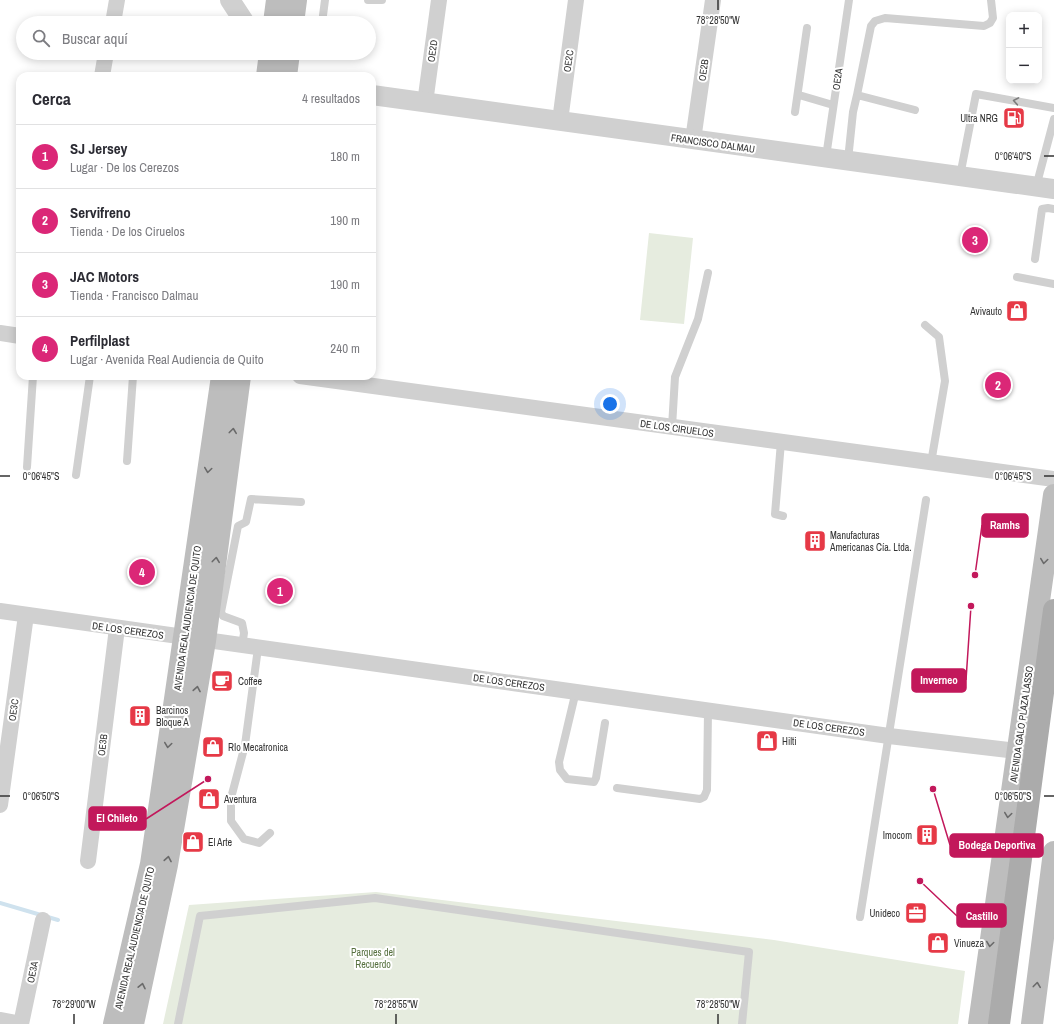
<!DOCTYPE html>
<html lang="es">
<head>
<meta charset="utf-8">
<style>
  body { margin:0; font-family:"Archivo Narrow",sans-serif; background:#f7f7f7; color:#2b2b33 }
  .controls { position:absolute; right:12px; top:12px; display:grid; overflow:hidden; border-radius:8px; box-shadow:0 2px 10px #0003 }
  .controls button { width:36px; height:36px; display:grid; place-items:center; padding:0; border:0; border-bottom:1px solid #e1e1e2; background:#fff; color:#2b2b33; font:20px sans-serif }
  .you { position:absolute; left:610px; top:404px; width:14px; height:14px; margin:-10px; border:3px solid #fff; border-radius:50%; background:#1a73e8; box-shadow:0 0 0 6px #1a73e833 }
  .badge { display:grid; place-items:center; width:26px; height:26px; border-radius:50%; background:#db2777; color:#fff; font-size:13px; font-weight:700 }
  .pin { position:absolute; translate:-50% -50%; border:2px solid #fff; box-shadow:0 1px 4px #0006 }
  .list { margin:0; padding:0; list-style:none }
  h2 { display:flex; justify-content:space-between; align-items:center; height:52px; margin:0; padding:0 16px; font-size:17px }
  h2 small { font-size:13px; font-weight:400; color:#7c7c81 }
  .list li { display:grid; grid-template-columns:26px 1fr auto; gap:12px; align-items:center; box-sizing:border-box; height:64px; padding:0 16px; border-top:1px solid #e1e1e2 }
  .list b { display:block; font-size:15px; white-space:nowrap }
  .list p { margin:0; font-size:13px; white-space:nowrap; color:#7c7c81 }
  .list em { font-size:13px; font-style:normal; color:#7c7c81 }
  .icon { flex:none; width:22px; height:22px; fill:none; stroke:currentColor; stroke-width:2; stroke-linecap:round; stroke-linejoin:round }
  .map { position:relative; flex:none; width:1054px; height:1024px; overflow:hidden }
  .search { position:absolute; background:#fff; box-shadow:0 2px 10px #0003; left:16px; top:16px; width:360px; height:44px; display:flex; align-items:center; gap:10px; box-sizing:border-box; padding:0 14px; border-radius:22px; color:#7c7c81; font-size:15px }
  .panel { position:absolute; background:#fff; box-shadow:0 2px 10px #0003; left:16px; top:72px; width:360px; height:308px; border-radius:12px }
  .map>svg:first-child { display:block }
</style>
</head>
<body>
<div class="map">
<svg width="1054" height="1024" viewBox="0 0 1054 1024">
  <rect width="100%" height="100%" fill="#fff"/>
  <path fill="#e6ecdf" d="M649 233 693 238 684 324 640 320Z
    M376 892 774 940 965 971 958 1024H163L189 905Z"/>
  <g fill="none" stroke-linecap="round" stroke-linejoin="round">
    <path stroke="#cfe2ee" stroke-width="4" d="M0 903 58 920"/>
    <path stroke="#d0d0d0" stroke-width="8" d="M368 0H382
      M322 23 325 0
      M319 54V53
      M799 95 833 105
      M857 95 871 26 875 21 885 18 984 26 990 23 993 18 991 0
      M795 112 807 28
      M826 157 849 0
      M848 160 853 112 857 95 915 110
      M960 176 976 94 1054 108
      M1036 187 1054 119
      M1035 259 1042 209 1048 208 1054 209
      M1017 277 1054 284
      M925 325 939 337 945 381 931 463
      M672 427 675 377 698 319 708 273
      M781 442 775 514 783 516
      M127 461 133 376
      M27 467 33 376
      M76 475 90 376
      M242 646 244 633 242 623 223 616 221 612 238 526 246 522 251 499 301 502
      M258 648 245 745 231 798V821L244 839 259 843 270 833
      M576 691 559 762 560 770 567 779 594 782 596 778 605 723
      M617 788 700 799 704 797 707 790 708 710
      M860 917 926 500
      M178 1024 200 916 375 898 749 952 742 1024"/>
    <path stroke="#d0d0d0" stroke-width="12" d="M0 1018 21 1022"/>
    <path stroke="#d0d0d0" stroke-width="16" d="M113 23 117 0
      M102 76 106 53
      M425 103 439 0
      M560 121 576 0
      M693 140 713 0
      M0 333 20 336
      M300 376 1054 479
      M0 611 889 736 1017 751
      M0 805 26 615
      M88 861 117 628
      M21 1024 43 920"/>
    <path stroke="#d0d0d0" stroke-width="20" d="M230 0 245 23
      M372 95 1054 189"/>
    <path stroke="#bdbdbd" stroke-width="22" d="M274 23 277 0
      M293 23 296 0
      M267 76 270 53
      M286 76 289 53
      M114 1024 151 864 222 376
      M133 1024 167 865 205 641 240 376
      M979 1024 1054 495
      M1032 1024 1054 852"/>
    <path stroke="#ababab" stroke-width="22" d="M999 1024 1054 610"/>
  </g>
  <defs><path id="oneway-chevron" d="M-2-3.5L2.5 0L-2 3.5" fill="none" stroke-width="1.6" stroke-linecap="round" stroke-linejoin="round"/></defs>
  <use stroke="#7a7a7a" href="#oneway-chevron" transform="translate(1016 101) rotate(-170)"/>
  <g stroke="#6a6a6a">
    <use href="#oneway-chevron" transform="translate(233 431) rotate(-83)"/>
    <use href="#oneway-chevron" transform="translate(208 470) rotate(98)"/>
    <use href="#oneway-chevron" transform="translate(216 560) rotate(-83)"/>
    <use href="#oneway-chevron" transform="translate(1044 561) rotate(98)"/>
    <use href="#oneway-chevron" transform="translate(197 689) rotate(-80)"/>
    <use href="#oneway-chevron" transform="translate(168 745) rotate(98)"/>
    <use href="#oneway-chevron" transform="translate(1008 815) rotate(98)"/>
    <use href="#oneway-chevron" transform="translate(168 859) rotate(-80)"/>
    <use href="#oneway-chevron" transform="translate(990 944) rotate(98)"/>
    <use href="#oneway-chevron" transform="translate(1037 985) rotate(-83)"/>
    <use href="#oneway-chevron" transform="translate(142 986) rotate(-78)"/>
  </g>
  <path fill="none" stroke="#333" stroke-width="1.5" d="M718 0V10M1044 156H1054M0 476H10M1044 476H1054M0 796H10M1044 796H1054M74 1014V1024M396 1014V1024M718 1014V1024"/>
  <defs>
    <g id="fuel-square" transform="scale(1.15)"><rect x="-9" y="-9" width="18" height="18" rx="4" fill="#e63946" stroke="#fff"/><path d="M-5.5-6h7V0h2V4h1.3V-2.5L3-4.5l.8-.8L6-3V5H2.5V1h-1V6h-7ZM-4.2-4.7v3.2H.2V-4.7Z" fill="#fff"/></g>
    <g id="shop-square" transform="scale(1.15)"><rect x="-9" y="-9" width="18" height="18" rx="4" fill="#e63946" stroke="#fff"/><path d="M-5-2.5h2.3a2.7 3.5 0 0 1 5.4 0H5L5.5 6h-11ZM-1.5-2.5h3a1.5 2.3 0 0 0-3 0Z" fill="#fff"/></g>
    <g id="building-square" transform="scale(1.15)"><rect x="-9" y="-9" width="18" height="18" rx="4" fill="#e63946" stroke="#fff"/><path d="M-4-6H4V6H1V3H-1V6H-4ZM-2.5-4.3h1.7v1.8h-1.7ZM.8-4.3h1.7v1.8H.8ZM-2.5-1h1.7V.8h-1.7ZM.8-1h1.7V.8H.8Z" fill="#fff"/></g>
    <g id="cafe-square" transform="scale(1.15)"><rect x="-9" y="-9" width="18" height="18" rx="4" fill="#e63946" stroke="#fff"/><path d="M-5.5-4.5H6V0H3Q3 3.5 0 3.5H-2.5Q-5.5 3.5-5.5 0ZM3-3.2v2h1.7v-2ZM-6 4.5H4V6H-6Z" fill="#fff"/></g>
    <g id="office-square" transform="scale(1.15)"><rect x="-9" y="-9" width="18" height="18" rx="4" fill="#e63946" stroke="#fff"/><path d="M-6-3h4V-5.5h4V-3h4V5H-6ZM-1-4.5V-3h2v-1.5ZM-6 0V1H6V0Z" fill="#fff"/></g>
  </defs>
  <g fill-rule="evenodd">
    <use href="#fuel-square" x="1014" y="118"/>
    <use href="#shop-square" x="1017" y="311"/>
    <use href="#building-square" x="815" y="541"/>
    <use href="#cafe-square" x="222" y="681"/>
    <use href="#building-square" x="140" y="716"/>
    <use href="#shop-square" x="767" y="741"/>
    <use href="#shop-square" x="213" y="747"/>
    <use href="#shop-square" x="209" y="799"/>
    <use href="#building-square" x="927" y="835"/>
    <use href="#shop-square" x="193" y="842"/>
    <use href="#office-square" x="916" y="913"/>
    <use href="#shop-square" x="938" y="943"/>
  </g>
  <g text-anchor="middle" stroke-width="4" stroke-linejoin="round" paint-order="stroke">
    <g font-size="10" fill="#333" stroke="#fff">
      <text transform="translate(432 51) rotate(-82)" y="4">OE2D</text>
      <text transform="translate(568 61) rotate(-82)" y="4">OE2C</text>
      <text transform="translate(703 70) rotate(-82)" y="4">OE2B</text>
      <text transform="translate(837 79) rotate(-82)" y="4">OE2A</text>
      <text transform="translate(713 143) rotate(8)" y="4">FRANCISCO DALMAU</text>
      <text transform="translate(677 428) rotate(8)" y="4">DE LOS CIRUELOS</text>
      <text transform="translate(187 618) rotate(-82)" y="4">AVENIDA REAL AUDIENCIA DE QUITO</text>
      <text transform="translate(128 630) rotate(8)" y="4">DE LOS CEREZOS</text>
      <text transform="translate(509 682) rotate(8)" y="4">DE LOS CEREZOS</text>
      <text transform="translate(13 710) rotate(-82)" y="4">OE3C</text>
      <text transform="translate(1021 724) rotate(-82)" y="4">AVENIDA GALO PLAZA LASSO</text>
      <text transform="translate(829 727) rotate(8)" y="4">DE LOS CEREZOS</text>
      <text transform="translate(102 745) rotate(-83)" y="4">OE3B</text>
      <text transform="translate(134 938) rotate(-77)" y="4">AVENIDA REAL AUDIENCIA DE QUITO</text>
      <text transform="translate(32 972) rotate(-78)" y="4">OE3A</text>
    </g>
    <g font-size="10" fill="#333" stroke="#fff" text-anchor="start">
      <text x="998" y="122" text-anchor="end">Ultra NRG</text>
      <text x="1002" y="315" text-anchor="end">Avivauto</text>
      <text x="830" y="539">Manufacturas<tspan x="830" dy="12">Americanas Cía. Ltda.</tspan></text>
      <text x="238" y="685">Coffee</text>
      <text x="156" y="714">Barcinos<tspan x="156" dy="12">Bloque A</tspan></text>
      <text x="782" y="745">Hilti</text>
      <text x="228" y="751">RIo Mecatronica</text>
      <text x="224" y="803">Aventura</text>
      <text x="912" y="839" text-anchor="end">Imocom</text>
      <text x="208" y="846">El Arte</text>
      <text x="900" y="917" text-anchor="end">Unideco</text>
      <text x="954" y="947">Vinueza</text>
    </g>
    <g font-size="10" fill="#56703f" stroke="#fff">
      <text x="373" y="956">Parques del<tspan x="373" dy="12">Recuerdo</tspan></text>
    </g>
  </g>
  <g font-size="10" text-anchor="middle" fill="#333" stroke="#fff" stroke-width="4" stroke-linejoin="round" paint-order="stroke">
    <text x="718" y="24">78°28'50"W</text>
    <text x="1013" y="160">0°06'40"S</text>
    <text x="41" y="480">0°06'45"S</text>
    <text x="1013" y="480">0°06'45"S</text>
    <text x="41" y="800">0°06'50"S</text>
    <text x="1013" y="800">0°06'50"S</text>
    <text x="74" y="1008">78°29'00"W</text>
    <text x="396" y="1008">78°28'55"W</text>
    <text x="718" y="1008">78°28'50"W</text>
  </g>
  <path fill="none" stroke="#c2185b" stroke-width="1.5" d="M975 575L982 525M971 606L966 680M208 779L146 819M933 789L950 845M920 881L957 916"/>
  <g fill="#c2185b" stroke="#fff" stroke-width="1.5">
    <circle cx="975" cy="575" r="4"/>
    <circle cx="971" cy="606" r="4"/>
    <circle cx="208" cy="779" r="4"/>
    <circle cx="933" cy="789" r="4"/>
    <circle cx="920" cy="881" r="4"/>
  </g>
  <g fill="#c2185b" stroke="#c2185b" stroke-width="1.5">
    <rect x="982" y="514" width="46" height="23" rx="4"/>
    <rect x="912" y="669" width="54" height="23" rx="4"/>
    <rect x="89" y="807" width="57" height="23" rx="4"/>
    <rect x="950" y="834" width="93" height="23" rx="4"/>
    <rect x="957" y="904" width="49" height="23" rx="4"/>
  </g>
  <g font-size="11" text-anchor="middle" font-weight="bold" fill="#fff">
    <text x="1005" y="529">Ramhs</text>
    <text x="939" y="684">Inverneo</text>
    <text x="117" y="822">El Chileto</text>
    <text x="997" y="849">Bodega Deportiva</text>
    <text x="982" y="920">Castillo</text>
  </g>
</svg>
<div class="controls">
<button>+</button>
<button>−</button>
</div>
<div class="you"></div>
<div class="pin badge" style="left:280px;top:591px">1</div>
<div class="pin badge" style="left:998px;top:385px">2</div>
<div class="pin badge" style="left:975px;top:240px">3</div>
<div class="pin badge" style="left:142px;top:572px">4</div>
<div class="search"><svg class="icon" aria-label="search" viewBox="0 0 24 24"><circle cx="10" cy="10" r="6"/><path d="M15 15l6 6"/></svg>Buscar aquí</div>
<section class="panel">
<h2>Cerca<small>4 resultados</small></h2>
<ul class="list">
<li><span class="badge">1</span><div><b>SJ Jersey</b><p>Lugar · De los Cerezos</p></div><em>180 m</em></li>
<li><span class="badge">2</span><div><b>Servifreno</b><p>Tienda · De los Ciruelos</p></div><em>190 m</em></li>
<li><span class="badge">3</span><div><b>JAC Motors</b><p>Tienda · Francisco Dalmau</p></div><em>190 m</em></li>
<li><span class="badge">4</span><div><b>Perfilplast</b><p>Lugar · Avenida Real Audiencia de Quito</p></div><em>240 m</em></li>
</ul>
</section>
</div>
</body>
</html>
